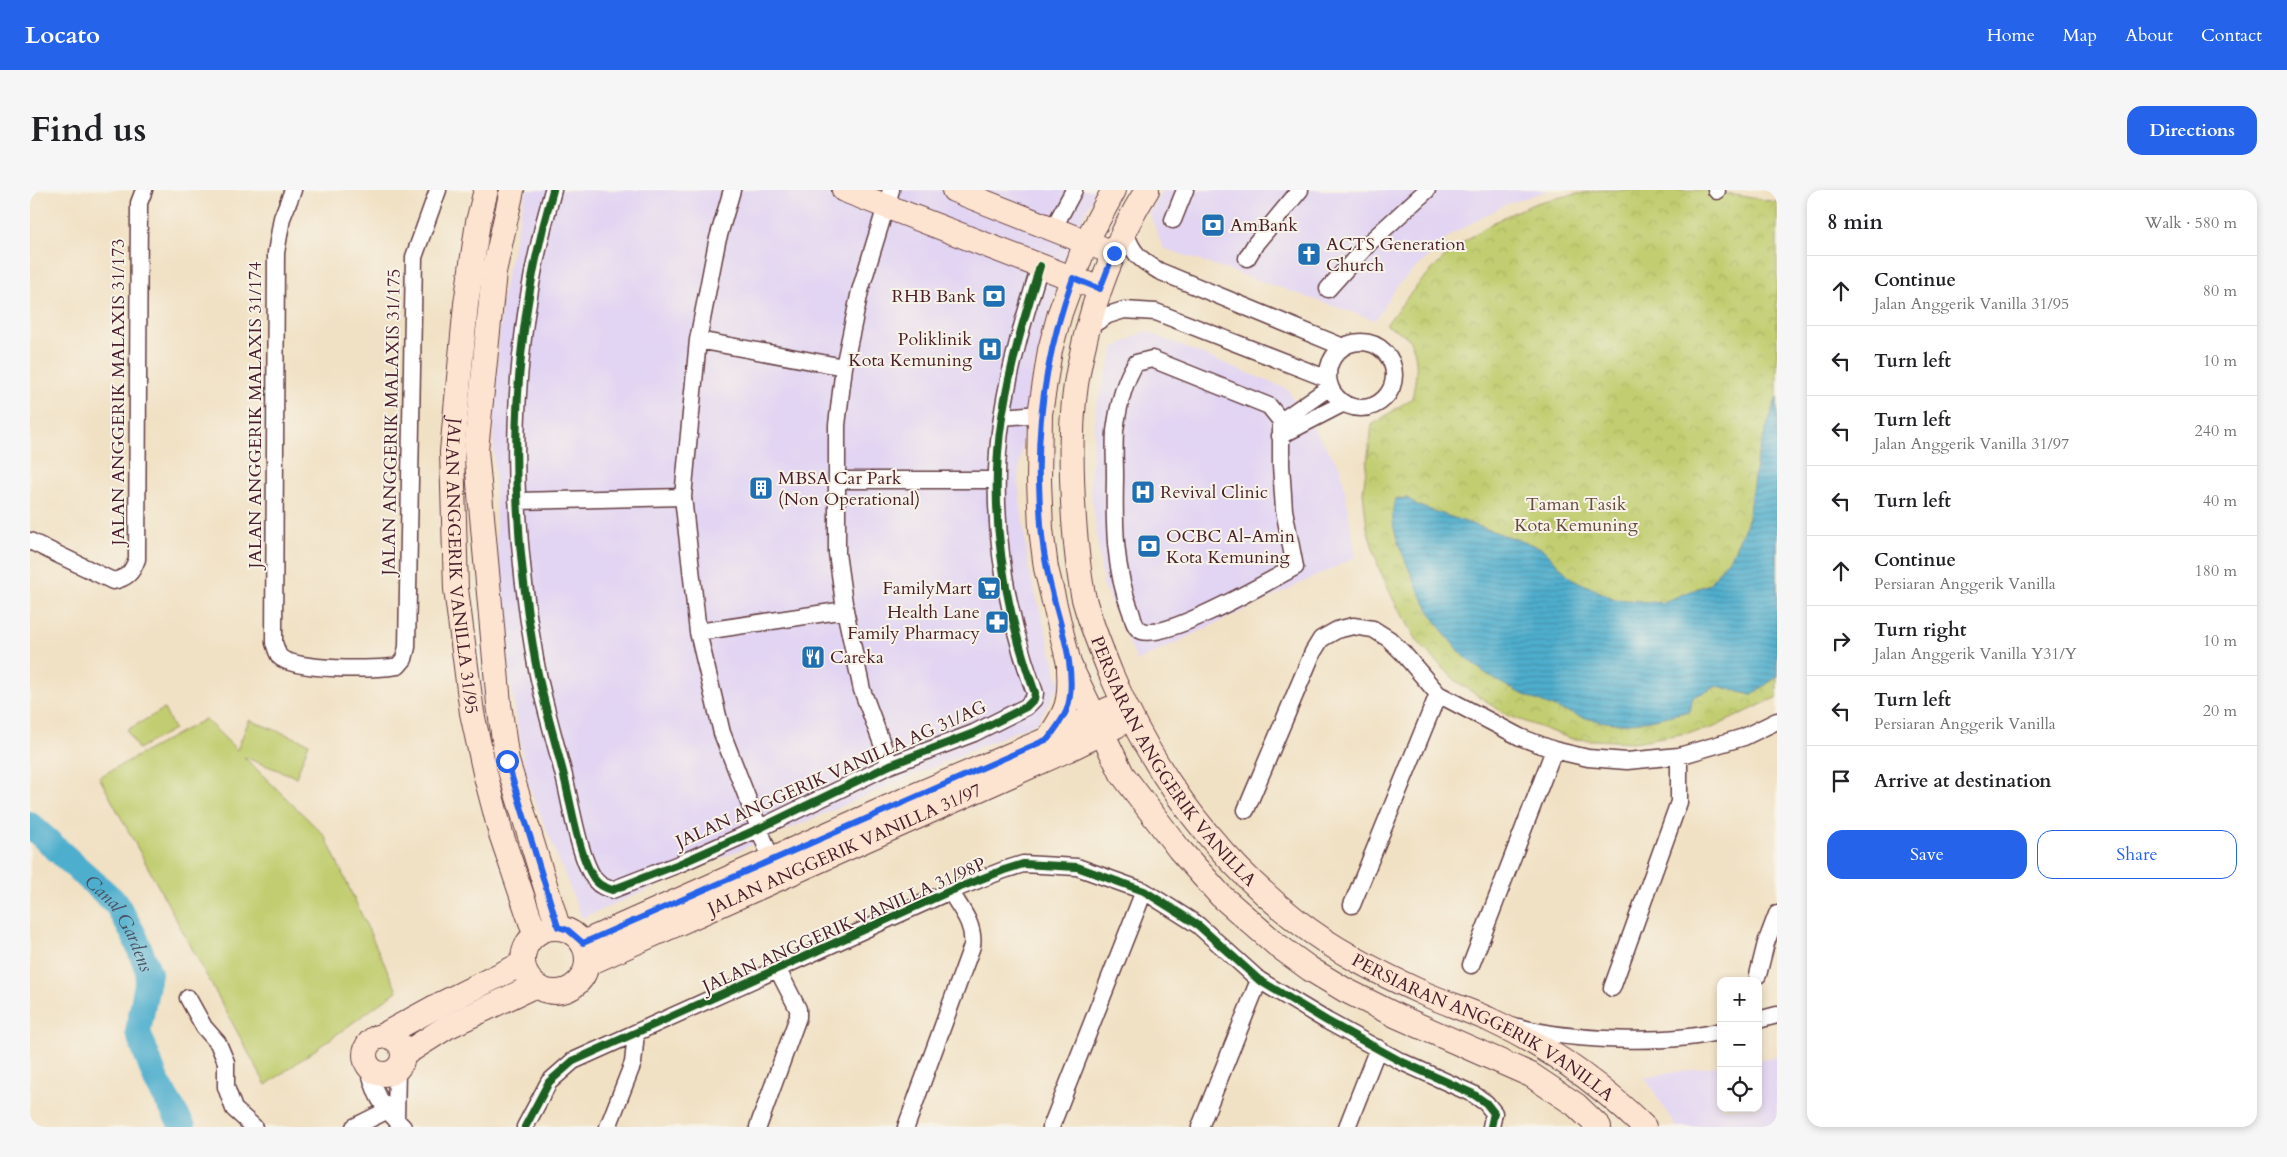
<!DOCTYPE html>
<html lang="en">
<head>
<meta charset="utf-8">
<style>
  body { margin:0; font-family:Cardo,serif; background:#f6f6f6; color:#202124 }
  .controls { position:absolute; right:15px; bottom:15px; display:grid; overflow:hidden; border-radius:10px; box-shadow:0 2px 8px #0003 }
  .controls button { width:45px; height:45px; display:grid; place-items:center; padding:0; border:0; border-bottom:1px solid #e0e0e0; background:#fff; color:#202124; font:25px sans-serif }
  .stop { position:absolute; width:15px; height:15px; margin:-11px; border:4px solid #2563eb; border-radius:50%; background:#fff }
  .stop.end { background:#2563eb; border-color:#fff; box-shadow:0 1px 5px #0008 }
  .list { margin:0; padding:0; list-style:none }
  h2 { display:flex; justify-content:space-between; align-items:center; height:65px; margin:0; padding:0 20px; font-size:21px }
  h2 small { font-size:16px; font-weight:400; color:#757577 }
  .list li { display:grid; grid-template-columns:32px 1fr auto; gap:15px; align-items:center; box-sizing:border-box; height:70px; padding:0 20px; border-top:1px solid #e0e0e0 }
  .list b { display:block; font-size:19px; white-space:nowrap }
  .list p { margin:0; font-size:16px; white-space:nowrap; color:#757577 }
  .list em { font-size:16px; font-style:normal; color:#757577 }
  .actions { display:flex; gap:10px; padding:15px 20px }
  .actions a { flex:1; padding:11px 0; border:1px solid #2563eb; border-radius:15px; text-align:center; font-size:18px; color:#2563eb }
  .actions .main { background:#2563eb; color:#fff }
  .icon { flex:none; width:28px; height:28px; fill:none; stroke:currentColor; stroke-width:2; stroke-linecap:round; stroke-linejoin:round }
  .map { position:relative; flex:none; width:1747px; height:937px; overflow:hidden; border-radius:15px }
  header { display:flex; align-items:center; gap:30px; box-sizing:border-box; height:70px; padding:0 25px; background:#2563eb; color:#fff }
  header strong { font-size:24px }
  nav { display:flex; gap:28px; margin-inline-start:auto; font-size:18px }
  .intro { display:flex; align-items:center; justify-content:space-between; box-sizing:border-box; height:120px; padding:0 30px }
  h1 { margin:0; font-size:35px }
  .button { padding:12px 22px; border-radius:15px; background:#2563eb; color:#fff; font-size:18px; font-weight:700 }
  main { display:flex; gap:30px; padding:0 30px }
  aside { flex:1; background:#fff; border-radius:15px; box-shadow:0 2px 8px #0003 }
  .map>svg:first-child { display:block }
</style>
</head>
<body>
<header>
<strong>Locato</strong>
<nav><a>Home</a><a>Map</a><a>About</a><a>Contact</a></nav>
</header>
<div class="intro"><h1>Find us</h1><a class="button">Directions</a></div>
<main>
<div class="map">
<svg width="1747" height="937" viewBox="0 0 1747 937">
  <defs>
    <pattern id="park-crowns" width="20" height="18" patternUnits="userSpaceOnUse" patternTransform="scale(1.25)"><rect width="20" height="18" fill="#c1cd6f"/><path d="M2 6a3 3 0 1 1 6 0M12 15a3 3 0 1 1 6 0" fill="none" stroke="#a7b060"/></pattern>
    <pattern id="water-rules" width="6" height="5" patternUnits="userSpaceOnUse" patternTransform="scale(1.25)"><rect width="6" height="5" fill="#4eaecd"/><path d="M0 2.5h6" fill="none" stroke="#438da7"/></pattern>
  </defs>
  <rect width="100%" height="100%" fill="#f7f3e8"/>
  <filter id="ink" filterUnits="userSpaceOnUse"><feTurbulence type="fractalNoise" baseFrequency=".02" numOctaves="2"/><feDisplacementMap in="SourceGraphic" scale="10" xChannelSelector="R" yChannelSelector="G"/><feConvolveMatrix kernelMatrix="1 2 1 2 8 2 1 2 1" color-interpolation-filters="sRGB"/></filter>
  <filter id="wash" filterUnits="userSpaceOnUse"><feTurbulence type="fractalNoise" baseFrequency=".0096" numOctaves="4" result="noise"/><feDisplacementMap in="SourceGraphic" scale="20" xChannelSelector="R" yChannelSelector="G"/><feGaussianBlur stdDeviation="1.12" result="paint"/><feColorMatrix in="noise" values="0 0 0 0 0 0 0 0 0 0 0 0 0 0 0 0 0 1.4 0 .05"/><feComposite in="paint" operator="in"/></filter>
  <g filter="url(#wash)">
    <rect width="100%" height="100%" fill="#f1e1c4"/>
    <path fill="#e2d4f3" d="M496 0H1068L1053 26 1026 99 998 199 988 292 999 380 1030 494 1007 532 552 728 497 591 480 490 467 358 463 227 473 102Z
      M1134 0H1520L1476 14 1422 44 1368 95 1345 130 1133 58 1119 22Z
      M1115 141 1257 199 1311 279 1326 367 1107 471 1073 394 1060 291 1067 212 1085 158Z
      M1747 866V937H1646L1615 887 1691 875V918H1728V870Z"/>
    <path fill="#c1cd6f" stroke="#86764d" d="M134 519 144 539 108 559 97 540Z
      M175 529 207 560 219 530 279 553 266 587 214 567 295 646 367 801 236 895 69 587Z"/>
    <path fill="url(#park-crowns)" stroke="#86764d" d="M1568 0H1674L1747 12V507L1680 539 1604 552 1542 549 1477 525 1426 491 1388 452 1364 411 1349 378 1337 338 1333 302 1342 235 1382 208C1386 189 1391 163 1377 147 1372 142 1362 138 1356 135 1397 79 1435 41 1501 15 1522 7 1547 5 1568 0Z"/>
    <path fill="url(#water-rules)" stroke="#4c667c" d="M1747 206V487L1721 505 1688 496 1663 507 1660 521C1640 525 1620 531 1600 533 1573 535 1547 526 1523 517 1443 486 1412 456 1378 377 1370 358 1356 328 1366 309L1377 308 1389 316 1512 358 1541 388 1585 409 1631 413 1679 394 1702 365 1717 333 1727 268Z"/>
    <g fill="none" stroke-linecap="round" stroke-linejoin="round">
      <path stroke="#4eaecd" stroke-width="26" id="s1" d="M0 635 86 713 104 745 119 783 108 842 126 890 153 937"/>
    </g>
  </g>
  <g filter="url(#ink)">
    <g fill="none" stroke-linecap="round" stroke-linejoin="round">
      <g stroke="#633c42" stroke-width="19">
        <path id="street" d="M263 0 252 28 246 63 244 453C246 457 247 464 250 467 264 481 348 480 368 476L374 469 377 457 384 67 408 0
          M523 0C478 155 477 310 505 469 512 509 525 550 535 590 541 615 550 672 566 691 570 696 576 698 582 700L649 674 728 639 860 575 944 543 996 517 1004 509 1005 503C973 416 958 318 972 227 980 175 995 125 1010 76
          M702 0 687 52 668 150 653 307 668 442 692 543 741 669
          M1686 0 1687 1
          M1143 30 1155 0
          M1023 39 1044 0
          M1095 42C1103 64 1109 69 1129 81L1313 157
          M1217 68 1226 53 1270 0
          M1298 99 1340 52 1397 0
          M1059 137 1078 125 1094 120 1126 122 1298 189
          M668 150 814 177
          M1298 185a33 33 0 1 1 66 0a33 33 0 1 1-66 0Z
          M1122 169 1239 216 1251 231V275L1254 320 1265 377C1239 391 1137 450 1112 441 1105 439 1103 429 1101 422 1084 379 1084 333 1085 287 1085 272 1084 257 1085 241 1088 218 1093 192 1106 173Z
          M972 227 1010 224
          M1251 231 1300 197
          M1250 246 1314 213
          M809 290H967
          M487 311 653 307
          M0 351 83 391C97 388 102 383 107 369L109 13 114 0
          M668 442 815 420
          M860 575 832 500 815 420 807 363V235L814 177 830 101 861 0
          M1216 620 1283 462 1291 449 1307 440 1323 436 1343 439 1359 449 1373 463 1408 504 1490 547 1524 560 1558 568 1597 571 1649 566 1714 547 1747 531
          M1322 715 1408 504
          M1441 775 1524 560
          M1728 785 1736 753 1747 724
          M1582 798 1649 612V566
          M158 808 174 837 188 853 196 872V897L204 919 224 937
          M1728 830 1747 825
          M1488 837C1541 851 1638 855 1691 841
          M338 875C346 907 350 914 373 937
          M366 930 367 879
          M324 937 356 921
          M495 937 519 892 543 871 920 701 974 680 993 674 1047 677 1114 701 1168 735 1229 790 1297 831 1370 871 1443 904 1456 913 1464 923 1461 937
          M578 937 603 873 606 843
          M728 937 768 827V819L748 780
          M876 937 942 756C945 735 931 719 920 701
          M1021 937 1114 701
          M1170 937 1229 790
          M1317 937 1348 858"/>
      </g>
      <g stroke="#633c42" stroke-width="26">
        <g id="secondary">
          <path id="s2" d="M456 0 448 32 436 114 422 262 426 399 442 523 455 583 471 644 505 744"/>
          <path d="M482 0 464 82 446 260 469 514 477 571 528 737"/>
          <path d="M814 0 1057 94"/>
          <path d="M924 0 1071 58"/>
          <path d="M1084 0 1056 52 1030 123 1020 160 1010 224 1009 291 1011 339 1016 378 1039 474 1092 584 1149 659 1191 706 1247 755 1280 779 1315 800 1367 826 1501 885 1546 915 1569 937"/>
          <path id="s3" d="M1117 0C1084 53 1061 115 1049 177 1039 226 1041 280 1044 330 1046 356 1048 383 1054 409 1061 435 1071 459 1081 484 1122 581 1184 666 1267 731 1305 761 1351 784 1395 804 1416 813 1437 820 1458 829 1515 855 1569 893 1614 937"/>
          <path d="M1018 549C1037 522 1041 512 1039 479"/>
          <circle cx="525" cy="770" r="32"/>
          <path d="M553 753 879 608 1018 549 1079 519"/>
          <path id="s4" d="M557 774 1037 560 1086 536"/>
          <circle cx="354" cy="865" r="19"/>
          <path d="M350 847 405 817 492 774"/>
          <path d="M373 865 417 837 504 796"/>
        </g>
      </g>
      <use href="#street" stroke="#fff" stroke-width="16"/>
      <use href="#secondary" stroke="#fde4d1" stroke-width="24"/>
      <g stroke="#f7f3e8" stroke-width="11">
        <path id="cycleway" d="M523 0C478 155 477 310 505 469 512 509 525 550 535 590 541 615 550 672 566 691 570 696 576 698 582 700L649 674 728 639 860 575 944 543 996 517 1004 509 1005 503C973 416 958 318 972 227 980 175 995 125 1010 76
          M495 937 519 892 543 871 920 701 974 680 993 674 1047 677 1114 701 1168 735 1229 790 1297 831 1370 871 1443 904 1456 913 1464 923 1461 937"/>
      </g>
      <use href="#cycleway" stroke="#1b5e20" stroke-width="8"/>
    </g>
  </g>
  <g fill="none" stroke-linecap="round" stroke-linejoin="round" filter="url(#ink)">
    <path stroke="#2563eb" stroke-width="6" d="M477 571 528 737 538 740 553 753 1018 549C1025 539 1035 528 1038 516 1049 475 1024 421 1017 379 1011 351 1010 321 1009 292 1007 222 1019 154 1043 88L1070 99 1084 63"/>
  </g>
  <defs>
    <g id="bank-square" transform="scale(1.25)"><rect x="-9" y="-9" width="18" height="18" rx="4" fill="#1f6fb2" stroke="#f7f3e8"/><path d="M-6-4H6V4H-6ZM0-2.3a2.3 2.3 0 1 0 0 4.6a2.3 2.3 0 1 0 0-4.6Z" fill="#fff"/></g>
    <g id="church-square" transform="scale(1.25)"><rect x="-9" y="-9" width="18" height="18" rx="4" fill="#1f6fb2" stroke="#f7f3e8"/><path d="M-1.2-6h2.4v3.5h3.3v2.4h-3.3V6h-2.4V-.1h-3.3v-2.4h3.3Z" fill="#fff"/></g>
    <g id="hospital-square" transform="scale(1.25)"><rect x="-9" y="-9" width="18" height="18" rx="4" fill="#1f6fb2" stroke="#f7f3e8"/><path d="M-5-5h3v3.5h4V-5h3V5h-3V1.5h-4V5h-3Z" fill="#fff"/></g>
    <g id="building-square" transform="scale(1.25)"><rect x="-9" y="-9" width="18" height="18" rx="4" fill="#1f6fb2" stroke="#f7f3e8"/><path d="M-4-6H4V6H1V3H-1V6H-4ZM-2.5-4.3h1.7v1.8h-1.7ZM.8-4.3h1.7v1.8H.8ZM-2.5-1h1.7V.8h-1.7ZM.8-1h1.7V.8H.8Z" fill="#fff"/></g>
    <g id="supermarket-square" transform="scale(1.25)"><rect x="-9" y="-9" width="18" height="18" rx="4" fill="#1f6fb2" stroke="#f7f3e8"/><path d="M-6-5.5h2.5l.6 2H6L4.5 2H-2.5L-4.4-4H-6ZM-1.5 3.2a1.3 1.3 0 1 0 .1 0ZM3 3.2a1.3 1.3 0 1 0 .1 0Z" fill="#fff"/></g>
    <g id="pharmacy-square" transform="scale(1.25)"><rect x="-9" y="-9" width="18" height="18" rx="4" fill="#1f6fb2" stroke="#f7f3e8"/><path d="M-2-6h4v4h4v4h-4v4h-4v-4h-4v-4h4Z" fill="#fff"/></g>
    <g id="restaurant-square" transform="scale(1.25)"><rect x="-9" y="-9" width="18" height="18" rx="4" fill="#1f6fb2" stroke="#f7f3e8"/><path d="M-5-6h1v4h1v-4h1v4h1v-4h1v5L-1.5 .5V6h-2V.5L-5-1ZM5-6V6H3V1.5H1.5Q1.5-4 5-6Z" fill="#fff"/></g>
  </defs>
  <g fill-rule="evenodd">
    <use href="#bank-square" x="1183" y="35"/>
    <use href="#church-square" x="1279" y="64"/>
    <use href="#bank-square" x="964" y="106"/>
    <use href="#hospital-square" x="960" y="159"/>
    <use href="#building-square" x="731" y="298"/>
    <use href="#hospital-square" x="1113" y="302"/>
    <use href="#bank-square" x="1119" y="356"/>
    <use href="#supermarket-square" x="959" y="398"/>
    <use href="#pharmacy-square" x="967" y="432"/>
    <use href="#restaurant-square" x="783" y="467"/>
  </g>
  <g text-anchor="middle" stroke-width="4" stroke-linejoin="round" paint-order="stroke">
    <g font-size="18" fill="#4a1f2b" stroke="#f7f3e8" text-anchor="start">
      <text x="1200" y="41">AmBank</text>
      <text x="1296" y="60">ACTS Generation<tspan x="1296" dy="21">Church</tspan></text>
      <text x="946" y="112" text-anchor="end">RHB Bank</text>
      <text x="942" y="155" text-anchor="end">Poliklinik<tspan x="942" dy="21">Kota Kemuning</tspan></text>
      <text x="748" y="294">MBSA Car Park<tspan x="748" dy="21">(Non Operational)</tspan></text>
      <text x="1130" y="308">Revival Clinic</text>
      <text x="1136" y="352">OCBC Al-Amin<tspan x="1136" dy="21">Kota Kemuning</tspan></text>
      <text x="942" y="404" text-anchor="end">FamilyMart</text>
      <text x="950" y="428" text-anchor="end">Health Lane<tspan x="950" dy="21">Family Pharmacy</tspan></text>
      <text x="800" y="473">Careka</text>
    </g>
    <g font-size="18" fill="#4a1f2b" stroke="#f7f3e8">
      <text transform="translate(88 202) rotate(-90)" y="6">JALAN ANGGERIK MALAXIS 31/173</text>
      <text transform="translate(225 225) rotate(-90)" y="6">JALAN ANGGERIK MALAXIS 31/174</text>
      <text transform="translate(361 232) rotate(-89)" y="6">JALAN ANGGERIK MALAXIS 31/175</text>
      <text dy="6" stroke="none"><textPath href="#s2" startOffset="379">JALAN ANGGERIK VANILLA 31/95</textPath></text>
      <text dy="6" stroke="none"><textPath href="#s3" startOffset="611">PERSIARAN ANGGERIK VANILLA</textPath></text>
      <text transform="translate(801 584) rotate(-24)" y="6">JALAN ANGGERIK VANILLA AG 31/AG</text>
      <text dy="6" stroke="none"><textPath href="#s4" startOffset="282">JALAN ANGGERIK VANILLA 31/97</textPath></text>
      <text transform="translate(814 735) rotate(-24)" y="6">JALAN ANGGERIK VANILLA 31/98P</text>
      <text dy="6" stroke="none"><textPath href="#s3" startOffset="1031">PERSIARAN ANGGERIK VANILLA</textPath></text>
    </g>
    <g font-size="18" fill="#684a3c" stroke="#f7f3e8">
      <text x="1546" y="320">Taman Tasik<tspan x="1546" dy="21">Kota Kemuning</tspan></text>
    </g>
    <g font-size="19" font-style="italic" fill="#4b5164" stroke="#f7f3e8">
      <text dy="7" stroke="none"><textPath href="#s1" startOffset="135">Canal Gardens</textPath></text>
    </g>
  </g>
</svg>
<div class="controls">
<button>+</button>
<button>−</button>
<button><svg class="icon" aria-label="locate" viewBox="0 0 24 24"><circle cx="12" cy="12" r="6"/><path d="M12 2v4M12 18v4M2 12h4M18 12h4"/></svg></button>
</div>
<div class="stop" style="left:477px;top:571px"></div>
<div class="stop end" style="left:1084px;top:63px"></div>
</div>
<aside>
<h2>8 min<small>Walk · 580 m</small></h2>
<ul class="list">
<li><svg class="icon" aria-label="ahead" viewBox="0 0 24 24"><path d="M12 20V5M6 11l6-6 6 6"/></svg><div><b>Continue</b><p>Jalan Anggerik Vanilla 31/95</p></div><em>80 m</em></li>
<li><svg class="icon" aria-label="left" viewBox="0 0 24 24"><path d="M17 20v-9H6M10 6l-5 5 5 5"/></svg><div><b>Turn left</b></div><em>10 m</em></li>
<li><svg class="icon" aria-label="left" viewBox="0 0 24 24"><path d="M17 20v-9H6M10 6l-5 5 5 5"/></svg><div><b>Turn left</b><p>Jalan Anggerik Vanilla 31/97</p></div><em>240 m</em></li>
<li><svg class="icon" aria-label="left" viewBox="0 0 24 24"><path d="M17 20v-9H6M10 6l-5 5 5 5"/></svg><div><b>Turn left</b></div><em>40 m</em></li>
<li><svg class="icon" aria-label="ahead" viewBox="0 0 24 24"><path d="M12 20V5M6 11l6-6 6 6"/></svg><div><b>Continue</b><p>Persiaran Anggerik Vanilla</p></div><em>180 m</em></li>
<li><svg class="icon" aria-label="right" viewBox="0 0 24 24"><path d="M7 20v-9h11M14 6l5 5-5 5"/></svg><div><b>Turn right</b><p>Jalan Anggerik Vanilla Y31/Y</p></div><em>10 m</em></li>
<li><svg class="icon" aria-label="left" viewBox="0 0 24 24"><path d="M17 20v-9H6M10 6l-5 5 5 5"/></svg><div><b>Turn left</b><p>Persiaran Anggerik Vanilla</p></div><em>20 m</em></li>
<li><svg class="icon" aria-label="arrive" viewBox="0 0 24 24"><path d="M6 21V4h12l-3 4 3 4H6"/></svg><div><b>Arrive at destination</b></div></li>
</ul>
<div class="actions"><a class="main">Save</a><a>Share</a></div>
</aside>
</main>
</body>
</html>
